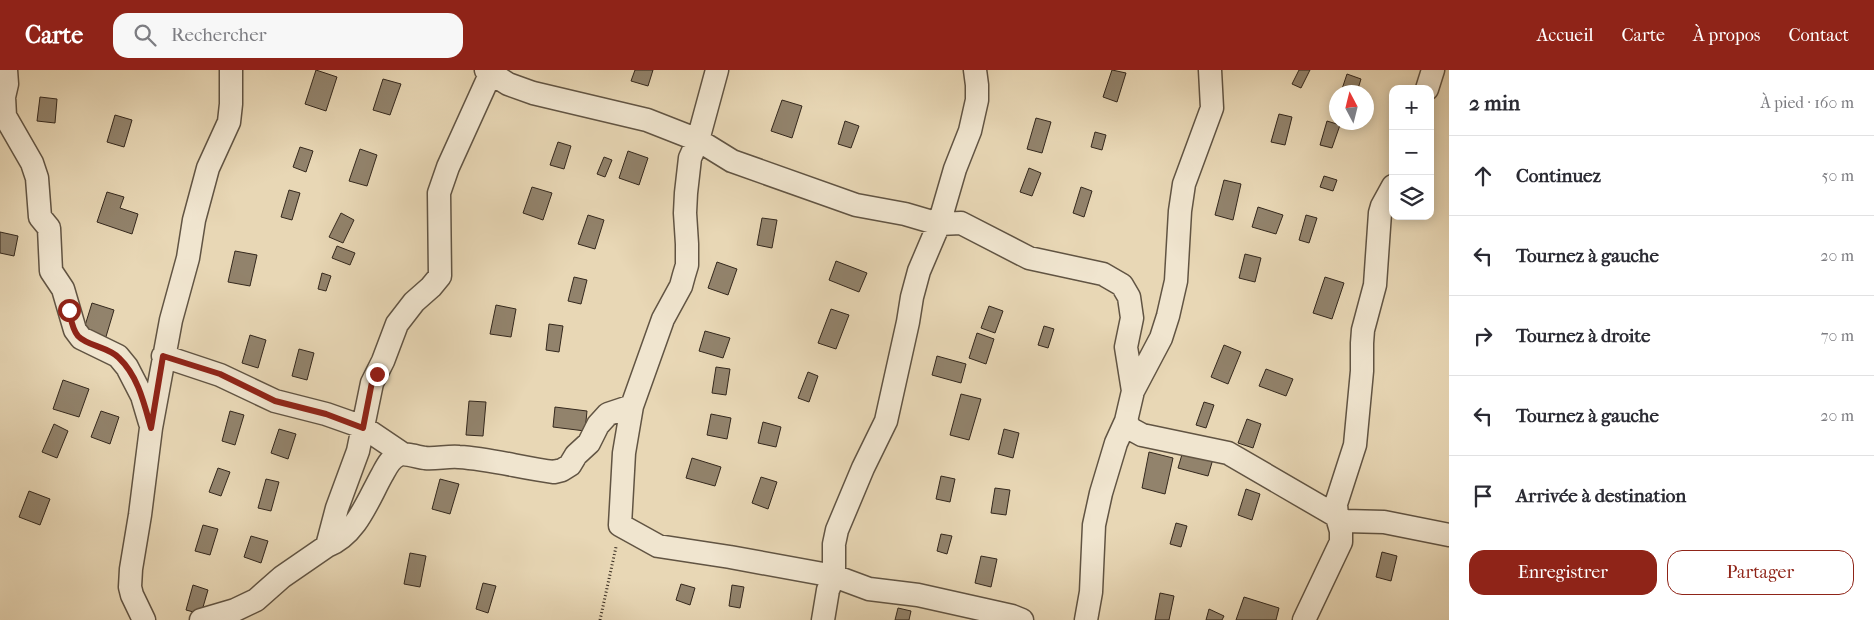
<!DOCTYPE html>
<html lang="fr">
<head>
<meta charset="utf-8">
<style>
  body { margin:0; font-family:"IM FELL French Canon",serif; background:#f7f7f7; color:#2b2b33 }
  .controls { position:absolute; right:15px; top:15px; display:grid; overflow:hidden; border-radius:10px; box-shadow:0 2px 12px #0003 }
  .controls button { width:45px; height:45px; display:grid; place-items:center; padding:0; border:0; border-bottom:1px solid #e1e1e2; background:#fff; color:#2b2b33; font:25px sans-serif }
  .compass { position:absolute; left:1329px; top:15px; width:45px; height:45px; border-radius:50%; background:#fff; box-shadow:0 2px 12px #0003; rotate:353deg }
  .stop { position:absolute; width:15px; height:15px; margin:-11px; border:4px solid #8f2418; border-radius:50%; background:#fff }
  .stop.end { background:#8f2418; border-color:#fff; box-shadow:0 1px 5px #0008 }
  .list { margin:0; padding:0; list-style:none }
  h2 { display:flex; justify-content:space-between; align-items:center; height:65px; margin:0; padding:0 20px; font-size:21px }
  h2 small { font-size:16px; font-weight:400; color:#7c7c81 }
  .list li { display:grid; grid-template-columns:32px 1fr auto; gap:15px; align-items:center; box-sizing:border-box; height:80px; padding:0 20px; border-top:1px solid #e1e1e2 }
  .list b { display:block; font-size:19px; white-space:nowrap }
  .list em { font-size:16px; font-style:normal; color:#7c7c81 }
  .actions { display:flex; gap:10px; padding:15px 20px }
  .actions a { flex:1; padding:11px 0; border:1px solid #8f2418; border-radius:15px; text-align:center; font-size:18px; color:#8f2418 }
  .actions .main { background:#8f2418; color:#fff }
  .icon { flex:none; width:28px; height:28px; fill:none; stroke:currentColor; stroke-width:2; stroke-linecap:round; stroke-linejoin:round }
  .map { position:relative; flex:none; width:1449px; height:550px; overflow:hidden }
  header { display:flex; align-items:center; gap:30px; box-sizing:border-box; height:70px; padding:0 25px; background:#8f2418; color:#fff }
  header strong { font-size:24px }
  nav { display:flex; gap:28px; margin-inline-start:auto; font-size:18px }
  .search { width:350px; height:45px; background:#f7f7f7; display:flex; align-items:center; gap:12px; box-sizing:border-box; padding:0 18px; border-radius:15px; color:#7c7c81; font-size:19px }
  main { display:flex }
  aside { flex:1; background:#fff }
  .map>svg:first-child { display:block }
</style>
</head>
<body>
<header>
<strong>Carte</strong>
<div class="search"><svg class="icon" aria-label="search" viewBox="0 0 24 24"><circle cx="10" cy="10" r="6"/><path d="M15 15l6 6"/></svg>Rechercher</div>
<nav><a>Accueil</a><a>Carte</a><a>À propos</a><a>Contact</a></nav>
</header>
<main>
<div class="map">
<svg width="1449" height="550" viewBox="0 0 1449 550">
  <rect width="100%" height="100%" fill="#e8d7b5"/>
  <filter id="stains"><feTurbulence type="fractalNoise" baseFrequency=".004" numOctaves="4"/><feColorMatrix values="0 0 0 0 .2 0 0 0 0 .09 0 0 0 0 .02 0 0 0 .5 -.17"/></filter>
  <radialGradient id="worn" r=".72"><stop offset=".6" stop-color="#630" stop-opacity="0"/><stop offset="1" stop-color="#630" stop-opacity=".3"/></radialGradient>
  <path fill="#92836c" stroke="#34281d" d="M316 0 337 7 326 41 305 34Z
    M635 0H653L648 16 631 11Z
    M1112 0 1126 3 1117 32 1103 27Z
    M1299 0H1310L1301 18 1292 14Z
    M1347 4 1361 9 1357 22H1341Z
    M383 9 401 14 390 45 373 40Z
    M40 27 57 29 55 53 37 51Z
    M782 30 802 36 792 68 771 61Z
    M1279 44 1292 47 1285 75 1271 72Z
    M115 45 132 50 124 77 107 72Z
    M1036 48 1051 52 1042 83 1027 79Z
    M845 51 859 56 851 78 838 74Z
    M1327 51 1340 55 1332 78 1320 75Z
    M1095 62 1106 65 1102 80 1091 77Z
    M558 72 571 76 564 99 550 95Z
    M300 77 313 81 306 102 293 97Z
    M360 79 377 85 367 116 349 111Z
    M628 81 648 88 639 115 619 108Z
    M604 87 612 90 605 107 597 104Z
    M1029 98 1041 103 1032 126 1020 122Z
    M1324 106 1337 110 1333 121 1320 117Z
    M1224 110 1241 114 1233 150 1215 145Z
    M532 117 552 123 543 150 523 143Z
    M1081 117 1092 121 1084 147 1073 143Z
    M289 120 300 123 292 150 281 147Z
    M107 122 124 127 120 138 138 144 132 164 97 152Z
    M1258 137 1283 145 1276 164 1252 157Z
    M341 143 354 150 343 173 329 167Z
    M588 145 604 150 595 179 578 174Z
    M1306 145 1317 148 1309 173 1299 170Z
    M762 148 777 150 772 178 757 175Z
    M0 162 18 166 14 186 0 183Z
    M337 176 355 183 350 195 332 188Z
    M235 181 257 185 250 216 228 212Z
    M1245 184 1261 188 1255 212 1239 208Z
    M836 191 867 203 859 222 829 210Z
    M717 192 737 199 728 225 708 218Z
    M322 203 331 206 326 221 318 219Z
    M574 207 587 210 581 234 568 231Z
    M1325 207 1344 213 1332 249 1313 243Z
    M92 233 114 240 105 270 83 262Z
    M496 235 516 239 511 267 490 264Z
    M989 236 1003 241 995 263 981 258Z
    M831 239 849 245 836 279 818 273Z
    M549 254 563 256 559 282 546 280Z
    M1044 256 1054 259 1048 278 1038 275Z
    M705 261 730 268 723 288 699 281Z
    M977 263 994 269 986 294 969 288Z
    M250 265 266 270 258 298 242 293Z
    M1224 275 1241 282 1228 314 1211 307Z
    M299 279 314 283 307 310 292 306Z
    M937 286 966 294 961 313 932 305Z
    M716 297 730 299 726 325 712 323Z
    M1266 299 1293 309 1286 326 1259 316Z
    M808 302 818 306 809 332 798 328Z
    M63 310 89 319 79 347 53 339Z
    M961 324 981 329 969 370 950 365Z
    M469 331 486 332 483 366 466 365Z
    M1204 332 1214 335 1206 358 1196 355Z
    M555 337 587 341 585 361 553 357Z
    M101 341 119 347 110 374 91 367Z
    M230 341 244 345 235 375 222 371Z
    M711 344 731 348 727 369 707 365Z
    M1247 349 1261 354 1253 378 1238 373Z
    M763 352 781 357 776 377 758 373Z
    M54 354 68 361 57 388 42 382Z
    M279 359 296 364 288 389 271 383Z
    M1004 359 1019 363 1013 388 998 384Z
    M1183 381 1213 389 1208 406 1178 398Z
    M1149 382 1173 388 1165 424 1142 418Z
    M692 388 721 397 715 416 686 408Z
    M218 398 230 402 221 426 209 422Z
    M941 406 955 409 950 432 936 429Z
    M761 407 777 412 768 439 752 433Z
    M266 409 279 412 271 441 258 438Z
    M440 409 459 414 450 444 432 439Z
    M995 418 1010 420 1006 445 991 443Z
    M1246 419 1260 424 1252 450 1238 445Z
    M29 421 50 429 40 455 19 447Z
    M1176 453 1187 456 1181 477 1170 474Z
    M203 455 218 459 210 485 195 481Z
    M941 464 952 466 947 484 937 481Z
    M251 466 268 471 261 493 244 487Z
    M1382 482 1397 486 1391 511 1376 507Z
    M410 483 426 486 420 517 404 514Z
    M981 486 997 489 991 517 975 513Z
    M483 513 496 516 488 543 476 539Z
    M681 514 695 518 690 535 676 530Z
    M193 515 208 520 201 544 186 540Z
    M732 515 744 517 740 538 729 536Z
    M1160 523 1174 526 1169 550H1155Z
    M1244 527 1279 538 1276 550H1236Z
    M898 538 911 541 909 550H895Z
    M1209 539 1224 546 1222 550H1206Z"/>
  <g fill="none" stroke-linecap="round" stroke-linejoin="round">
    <g stroke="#615443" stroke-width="25">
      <path id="street" d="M6 0 7 14 4 27 5 46 32 93 37 108 40 147 49 158 51 201 63 219 75 260 81 268 118 286 127 297 142 326 150 353
        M486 0 508 14 533 23 647 50 698 70 732 91 856 135 905 144 939 154 961 153 1029 188 1103 204 1122 215 1129 227 1132 248 1126 277 1133 321
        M717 0 698 70 690 88 686 123 685 143 687 174V195L684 205 681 216 663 249 632 336 624 383 620 455 658 476 730 487 834 506 869 519 918 525 1012 546 1022 550
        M1427 19 1433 0
        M163 286 220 305 275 331 326 344 363 357 403 384
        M1126 351 1131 359 1142 365 1228 383 1345 451 1384 452 1449 465
        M327 476 337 438 358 381 372 313 383 291 397 254 414 232 431 217 440 206 439 123 448 97 492 0
        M144 550 132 525 130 517 131 499 140 445 151 358 171 250 188 188 194 150 208 98 229 52 231 34V0
        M201 550 235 540 256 530 282 507 327 476C356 465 368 430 382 405 386 398 390 388 399 385 404 383 418 387 425 388 436 389 448 386 459 387 491 389 522 398 554 402L562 400 570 395 576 385 589 373 598 355 608 344 632 336
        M823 550 828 520 834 506V474L837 460 863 398 886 351 908 252 912 227 919 201 939 154 955 99 970 61 977 30V15L975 0
        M1086 550 1091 522 1094 455 1101 423 1116 373 1126 351 1133 321 1161 268 1168 246 1173 224 1176 211 1180 141 1184 114 1212 38 1210 0
        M1304 550 1341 472V461L1337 447 1336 434 1355 375 1362 301V273L1363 260 1375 215 1380 143 1382 136 1393 116"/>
    </g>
    <path stroke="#34281d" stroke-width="3" stroke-dasharray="1 2.5" stroke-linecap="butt" d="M600 550 616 477"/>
    <use href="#street" stroke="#f0e5cf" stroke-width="22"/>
  </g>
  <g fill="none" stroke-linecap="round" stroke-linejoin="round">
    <path stroke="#8f2418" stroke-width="6" d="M69 240C71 249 72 259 78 266 87 276 109 277 119 288 138 306 144 333 151 358L163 286 220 304 275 331 326 344 363 358 372 312 377 304"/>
  </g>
  <rect width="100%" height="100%" filter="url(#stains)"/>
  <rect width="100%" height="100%" fill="url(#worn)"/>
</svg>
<div class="controls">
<button>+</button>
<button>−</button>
<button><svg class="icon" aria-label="layers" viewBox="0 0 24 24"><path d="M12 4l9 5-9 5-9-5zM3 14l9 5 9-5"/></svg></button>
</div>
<svg class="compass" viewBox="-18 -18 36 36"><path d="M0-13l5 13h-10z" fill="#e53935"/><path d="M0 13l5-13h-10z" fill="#7c7c81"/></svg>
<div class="stop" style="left:69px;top:240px"></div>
<div class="stop end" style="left:377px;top:304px"></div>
</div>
<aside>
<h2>2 min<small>À pied · 160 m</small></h2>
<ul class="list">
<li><svg class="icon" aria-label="ahead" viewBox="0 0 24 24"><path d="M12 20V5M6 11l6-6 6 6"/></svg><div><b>Continuez</b></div><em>50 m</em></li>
<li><svg class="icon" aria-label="left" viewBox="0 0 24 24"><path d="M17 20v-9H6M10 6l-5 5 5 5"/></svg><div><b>Tournez à gauche</b></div><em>20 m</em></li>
<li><svg class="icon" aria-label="right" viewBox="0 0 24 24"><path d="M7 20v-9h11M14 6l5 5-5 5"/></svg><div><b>Tournez à droite</b></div><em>70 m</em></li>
<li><svg class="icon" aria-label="left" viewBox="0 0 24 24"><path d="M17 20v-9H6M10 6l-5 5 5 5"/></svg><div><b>Tournez à gauche</b></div><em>20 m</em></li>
<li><svg class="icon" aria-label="arrive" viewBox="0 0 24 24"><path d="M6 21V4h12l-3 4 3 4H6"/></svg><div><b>Arrivée à destination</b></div></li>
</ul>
<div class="actions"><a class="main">Enregistrer</a><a>Partager</a></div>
</aside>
</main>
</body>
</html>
